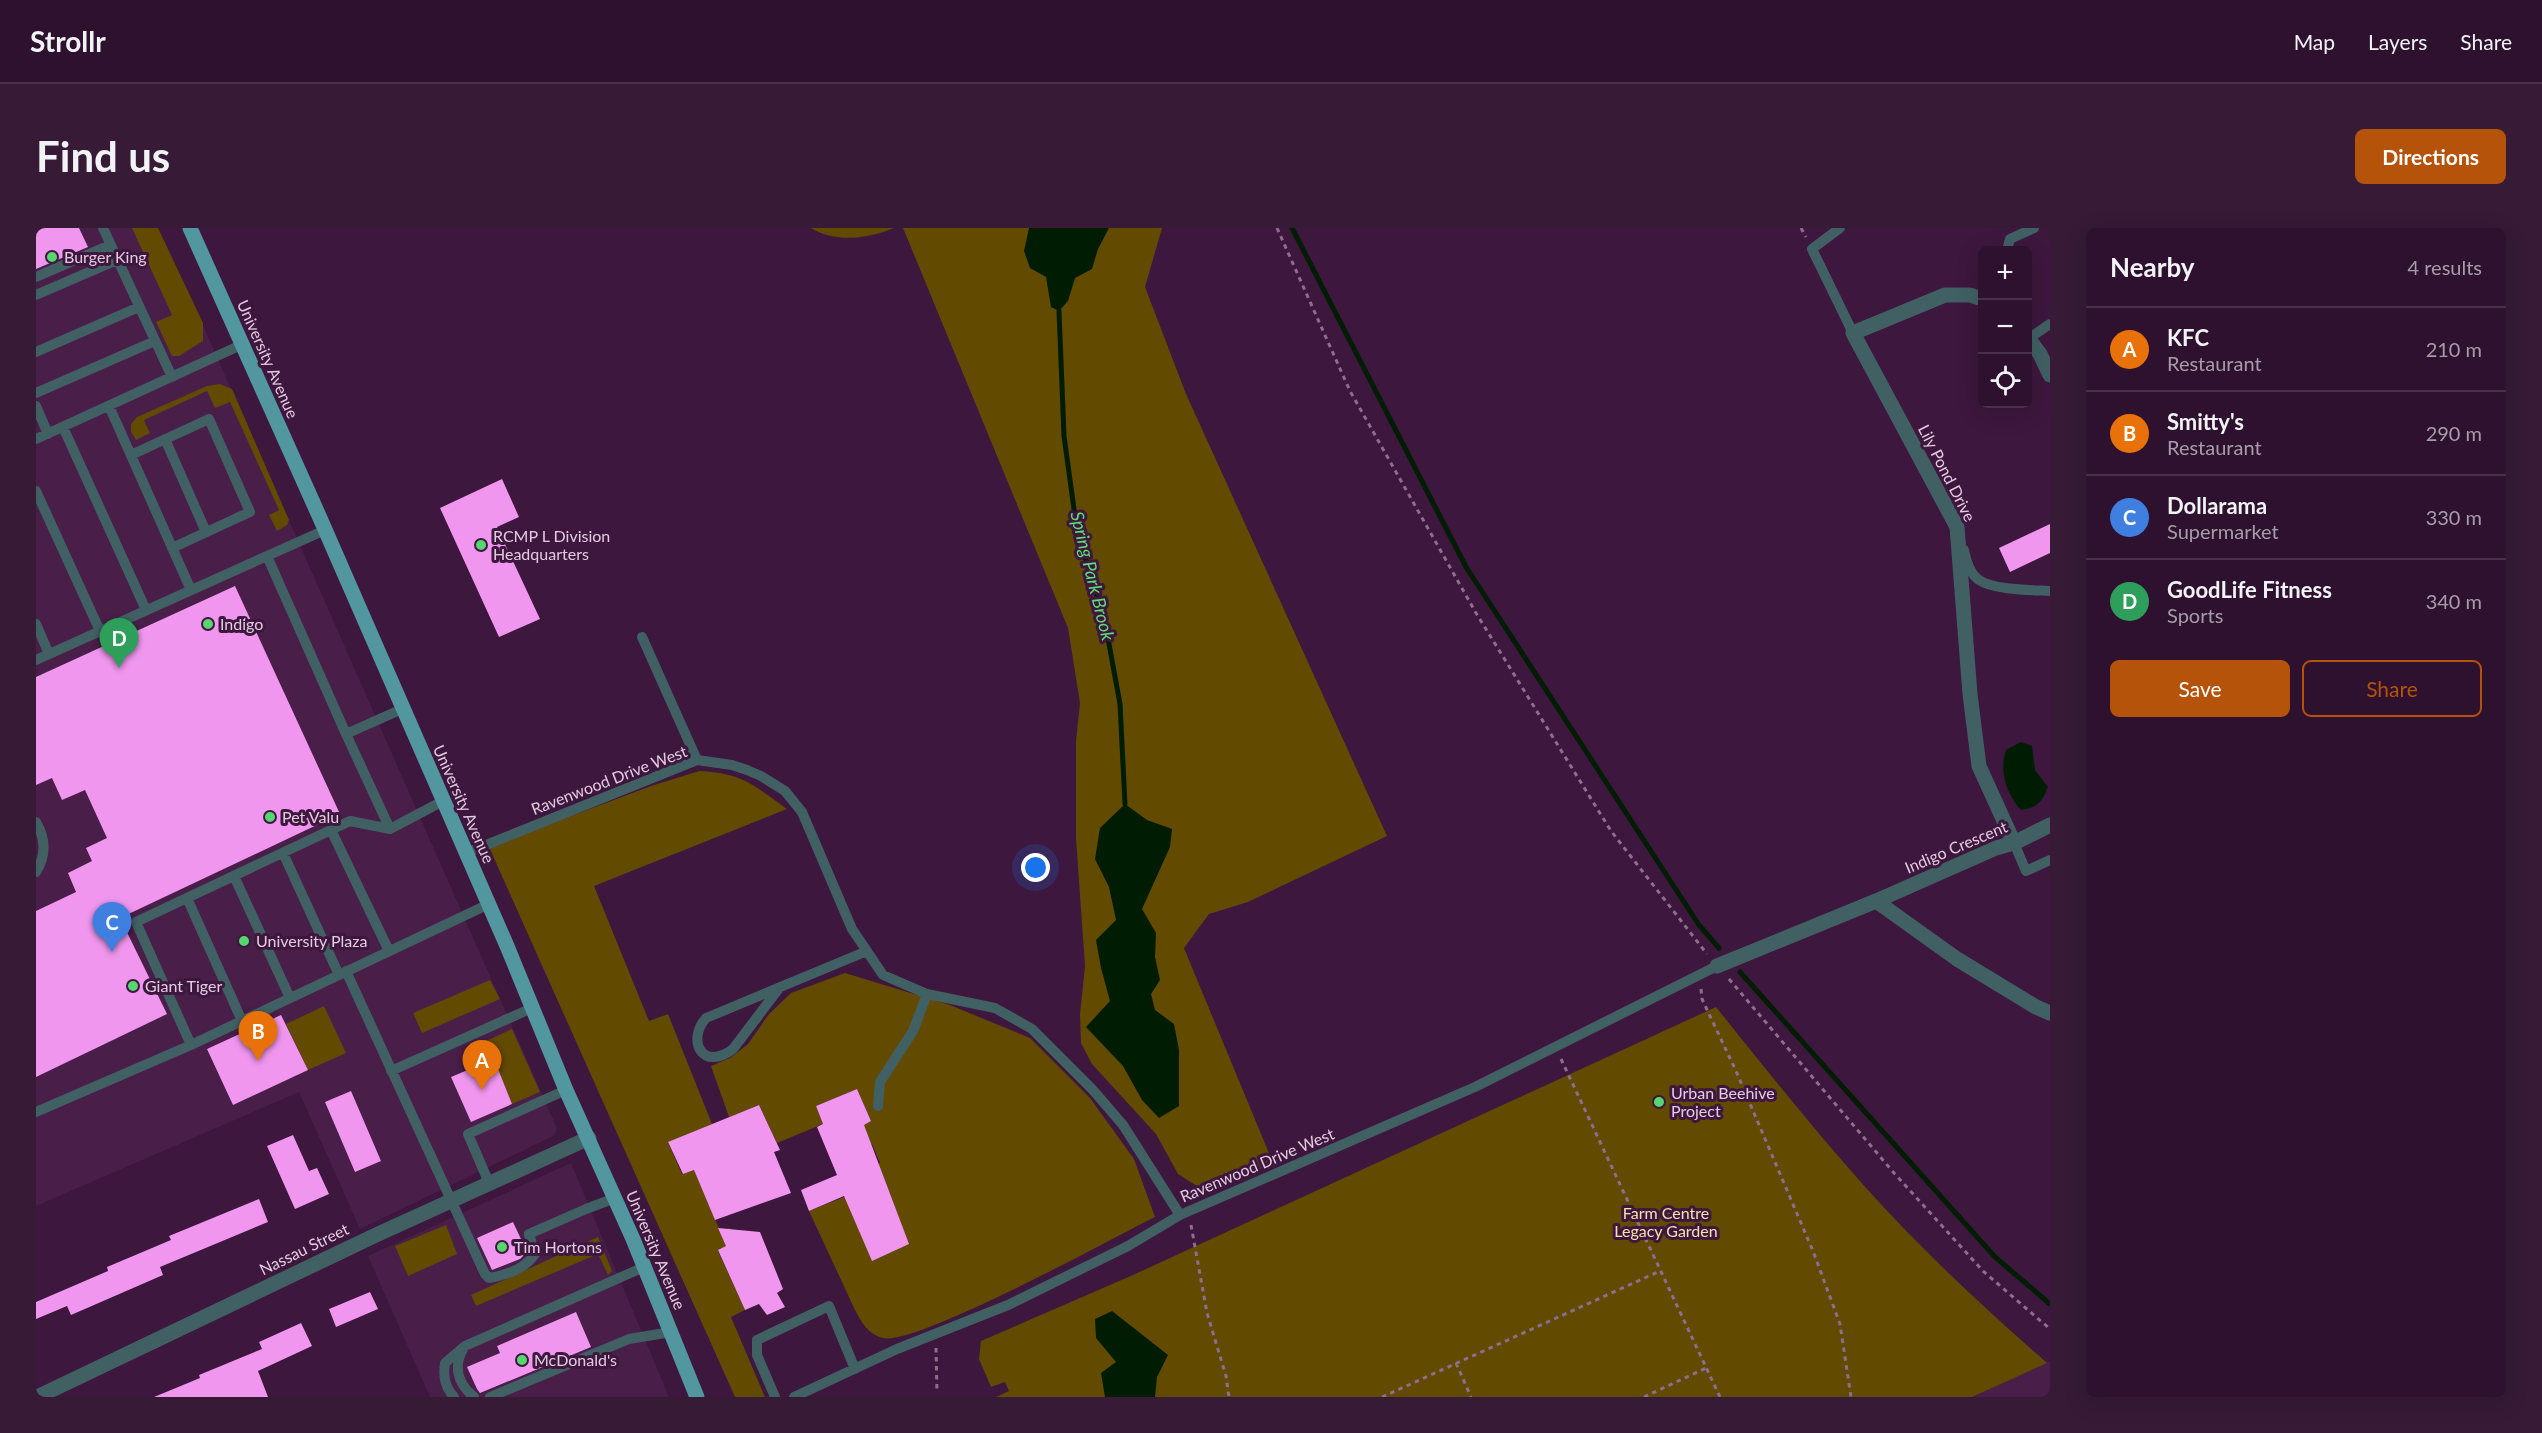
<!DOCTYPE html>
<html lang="en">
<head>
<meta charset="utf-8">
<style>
  body { margin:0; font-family:Lato,sans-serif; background:#361a36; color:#f1f3f6 }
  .controls { position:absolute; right:18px; top:18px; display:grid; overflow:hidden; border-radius:9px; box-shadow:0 6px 24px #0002 }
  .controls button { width:54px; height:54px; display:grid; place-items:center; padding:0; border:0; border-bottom:2px solid #49314a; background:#2e112e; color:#f1f3f6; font:30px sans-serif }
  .you { position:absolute; left:1000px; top:640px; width:21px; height:21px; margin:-15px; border:4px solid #fff; border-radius:50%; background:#1a73e8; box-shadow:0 0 0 9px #1a73e833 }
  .badge { display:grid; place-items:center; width:39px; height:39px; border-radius:50%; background:#b45309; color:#fff; font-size:20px; font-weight:700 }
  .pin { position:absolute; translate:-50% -50px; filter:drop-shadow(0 2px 3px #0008) }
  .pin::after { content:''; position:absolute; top:32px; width:21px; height:18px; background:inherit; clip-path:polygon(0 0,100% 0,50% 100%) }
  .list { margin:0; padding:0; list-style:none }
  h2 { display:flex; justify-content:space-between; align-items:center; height:78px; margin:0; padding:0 24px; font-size:26px }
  h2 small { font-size:20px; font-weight:400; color:#a79daa }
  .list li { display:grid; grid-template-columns:39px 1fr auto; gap:18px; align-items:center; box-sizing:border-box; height:84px; padding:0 24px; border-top:2px solid #49314a }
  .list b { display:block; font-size:22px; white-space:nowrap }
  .list p { margin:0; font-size:20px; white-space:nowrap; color:#a79daa }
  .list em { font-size:20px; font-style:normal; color:#a79daa }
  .actions { display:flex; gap:12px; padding:18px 24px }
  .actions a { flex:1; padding:14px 0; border:2px solid #b45309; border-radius:9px; text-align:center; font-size:21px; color:#b45309 }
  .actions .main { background:#b45309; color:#fff }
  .icon { flex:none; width:33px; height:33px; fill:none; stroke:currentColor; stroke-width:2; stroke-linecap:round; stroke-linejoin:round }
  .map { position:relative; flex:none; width:2014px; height:1169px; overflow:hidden; border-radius:9px }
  header { display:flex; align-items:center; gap:36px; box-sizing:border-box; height:84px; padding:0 30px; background:#2e112e; border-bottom:2px solid #49314a }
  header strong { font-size:28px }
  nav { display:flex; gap:33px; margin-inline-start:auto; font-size:21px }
  .intro { display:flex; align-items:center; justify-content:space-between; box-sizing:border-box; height:144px; padding:0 36px }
  h1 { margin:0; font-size:42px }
  .button { padding:15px 27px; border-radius:9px; background:#b45309; color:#fff; font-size:21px; font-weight:700 }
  main { display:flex; gap:36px; padding:0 36px }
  aside { flex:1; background:#2e112e; border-radius:9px; box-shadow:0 6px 24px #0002 }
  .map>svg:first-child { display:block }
</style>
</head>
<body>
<header>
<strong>Strollr</strong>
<nav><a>Map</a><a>Layers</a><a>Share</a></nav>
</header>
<div class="intro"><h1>Find us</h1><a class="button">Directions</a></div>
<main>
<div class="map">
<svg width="2014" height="1169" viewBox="0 0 2014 1169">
  <rect width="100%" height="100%" fill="#3d173d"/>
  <path fill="#491e49" d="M0 0H122L170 104 521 900 519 907 324 1001 263 864 0 978Z
    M535 935 633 1169H394L332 1028Z
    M2014 1133V1169H1936Z"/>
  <path fill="#624a00" d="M96 0H122L167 95V113L143 128H136L120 94 136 87Z
    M775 0H858C832 11 799 15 775 0Z
    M867 0H1126L1109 59 1150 166 1351 608 1212 674 1173 686 1148 720 1237 935 1206 951 1164 960 1142 946 1120 906 1056 836 1045 815 1044 786 1049 738 1040 611V513L1044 475 1032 400Z
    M184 156 196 161 253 292 251 297 241 303 233 287 243 282 194 174 179 180 171 163 108 192 114 205 100 212 95 204V196L101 189 171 158Z
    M663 543C706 545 718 557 751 581L558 658 613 793 632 786 676 896 632 915 646 946 658 942 684 1003 694 1000 700 1013 682 1023 709 1082 695 1089 729 1169H699L453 619 615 558Z
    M809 745 914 777 994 810 1054 870 1098 931 1119 989C1077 1010 880 1118 847 1110 833 1107 825 1094 819 1082L773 983 823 963 817 946 844 935 836 916 830 918 822 900 835 893 821 861 780 878 787 896 741 915 723 877 693 889 675 838 694 830 712 816 733 786 755 765Z
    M454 752 464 771 386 805 377 785Z
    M288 778 310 825 272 842 250 796Z
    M1680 779C1729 840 1778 902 1831 961 1887 1023 1948 1080 2011 1135L1936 1169H960L973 1163 969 1154 955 1159 943 1131 945 1113 1097 1047Z
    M476 801 504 864 476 876 450 813Z
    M410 997 421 1026 372 1048 359 1018Z
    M562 1009 576 1043 572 1047 562 1026 440 1078 435 1067Z"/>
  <path fill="#001d04" d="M993 0H1073L1062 21 1056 41 1039 50 1032 73 1023 83 1015 79 1010 49 994 40 988 23Z
    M1985 514 1996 518 1999 542 2012 559C2006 574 2001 580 1985 582 1970 565 1963 544 1970 522Z
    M1089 576 1111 592 1136 601 1134 619 1106 681 1120 705 1119 729 1124 752 1115 766 1119 782 1138 796 1143 822V878L1123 890 1106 872 1087 838 1050 799 1074 773 1065 740 1060 712 1080 692 1073 659 1059 631 1064 600Z
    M1076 1083 1132 1127 1121 1149 1119 1169H1069L1065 1145 1080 1134 1060 1110 1059 1091Z"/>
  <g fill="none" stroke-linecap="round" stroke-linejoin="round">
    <path stroke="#001d04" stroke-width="5" d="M1256 0 1430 339 1663 697 1683 720
      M1023 83 1028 208 1041 303 1069 394 1084 476 1089 576
      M1704 744 1959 1029 2014 1076"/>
  </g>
  <path fill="#f196ef" d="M0 0H43L52 19 0 41Z
    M466 251 483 289 461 299 504 391 463 409 404 280Z
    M2014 296V325L1974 344 1963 320Z
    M199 358 304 586 84 690 131 786 0 849V683L40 664 32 645 56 633 50 620 71 610 49 562 26 572 16 550 0 557V449Z
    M245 787 272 842 197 877 171 821Z
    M458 831 476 876 435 894 415 849Z
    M821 861 835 893 828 897 873 1016 836 1033 808 968 773 983 765 962 801 947 781 899 787 896 780 878Z
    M315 863 345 933 319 944 289 874Z
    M723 877 744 922 738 924 755 965 679 992 658 942 647 946 632 914Z
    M257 907 273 943 281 940 293 966 259 981 231 918Z
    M223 971 232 994 124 1039 127 1047 35 1087 31 1078 0 1091V1074L72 1043 71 1039 135 1012 133 1008Z
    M477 994 491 1024 484 1031 456 1042 441 1010Z
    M682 1000 724 1004 747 1061 741 1065 749 1079 731 1087 723 1076 709 1082 682 1022 690 1018Z
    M334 1064 342 1081 300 1099 293 1081Z
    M540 1084 555 1119 444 1165 441 1161 431 1139 464 1125 461 1118Z
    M265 1095 276 1118 222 1143 232 1169H118L164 1150 163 1147 226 1121 223 1114Z"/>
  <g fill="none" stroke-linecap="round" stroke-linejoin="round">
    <path stroke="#8e6e8d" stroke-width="3" stroke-dasharray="4.5 4.5" stroke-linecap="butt" d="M1241 0 1314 163 1440 385 1575 603 1671 726
      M1765 0 1770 9
      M1693 751 1858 945 1947 1043 2014 1101
      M1665 761 1666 771 1700 843 1777 1023 1804 1096 1815 1169
      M1525 831 1684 1169
      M1155 997 1171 1085 1190 1148 1193 1169
      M900 1120 901 1165
      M1420 1135 1435 1169
      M1346 1169 1624 1043
      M1608 1169 1670 1140"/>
    <path stroke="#416064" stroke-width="10" d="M67 0 136 149
      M1804 0 1776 21 1817 105
      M1971 22 1974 11 1998 0
      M0 49 74 17
      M0 67 81 32
      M1992 111 2014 96
      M0 124 103 79
      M0 165 119 113
      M0 178 12 206
      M73 178 155 362
      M27 199 110 382
      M0 211 205 117
      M129 211 170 304
      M95 227 173 191 214 284 136 320
      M0 263 64 403
      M289 302 231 328 310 506 366 481
      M1928 322C1930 332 1934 346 1943 352 1957 362 1996 362 2014 363
      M0 396 13 426
      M606 409 661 532
      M0 432 231 328
      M310 506 354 601
      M407 573 354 601 314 593 100 694 155 817 453 676
      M0 594C10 611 10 628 0 644
      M295 602 353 723
      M1978 615 1990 643 2014 632
      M247 625 303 747
      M430 625 661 532 696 537 711 542 725 548 749 563 766 584 816 701 847 747 891 766 959 780 996 801 1057 862 1087 897 1144 987
      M198 648 254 770
      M151 670 206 793
      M310 743 449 1046 453 1050C471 1047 489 1041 499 1026L493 1006 550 981 579 970
      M744 759 697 821C667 844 650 813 670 790L831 723
      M355 843 496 780
      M842 878 844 854 877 803 891 766
      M0 884 155 817
      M453 955 432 906 530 862
      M427 1121C417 1139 422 1156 438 1169
      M418 1169C409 1159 407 1149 409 1135L429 1118 608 1039
      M454 1169 593 1111 635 1104
      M739 1169 721 1127V1112L793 1078 819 1141
      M758 1169 861 1121 972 1077 1092 1018 1144 987 1439 859 1681 738"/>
    <path stroke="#416064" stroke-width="15" d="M1946 71 1934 67H1909L1817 105 1921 299 1934 466 1943 538 1978 615
      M1992 110 2004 126 2014 147
      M1840 673 1960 620 1978 615 2014 597
      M1681 738 1840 673 1921 731 2000 779 2014 785"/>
    <path stroke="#416064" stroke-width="15" d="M1 1169 340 1007 553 910"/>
    <path stroke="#52969f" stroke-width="15" d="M154 0 284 290 471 718 530 862 597 1011 661 1169"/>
  </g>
  <g fill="#57d570" stroke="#3d173d" stroke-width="2">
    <circle cx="16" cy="29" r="6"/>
    <circle cx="445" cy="317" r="6"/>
    <circle cx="172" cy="396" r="6"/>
    <circle cx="234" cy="589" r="6"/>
    <circle cx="208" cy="713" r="6"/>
    <circle cx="97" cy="758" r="6"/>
    <circle cx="1623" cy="874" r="6"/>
    <circle cx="466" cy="1019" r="6"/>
    <circle cx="486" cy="1132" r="6"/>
  </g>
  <g text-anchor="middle" stroke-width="6" stroke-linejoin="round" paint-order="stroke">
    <g font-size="16" fill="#e4cbe2" stroke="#3d173d" text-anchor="start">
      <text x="28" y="35">Burger King</text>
      <text x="457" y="314">RCMP L Division<tspan x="457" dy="18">Headquarters</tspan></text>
      <text x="184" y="402">Indigo</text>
      <text x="246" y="595">Pet Valu</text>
      <text x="220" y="719">University Plaza</text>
      <text x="109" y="764">Giant Tiger</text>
      <text x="1635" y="871">Urban Beehive<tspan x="1635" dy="18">Project</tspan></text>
      <text x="478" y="1025">Tim Hortons</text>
      <text x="498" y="1138">McDonald's</text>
    </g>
    <g font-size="16" fill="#e4cbe2" stroke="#3d173d">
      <text transform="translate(232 131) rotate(66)" y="6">University Avenue</text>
      <text transform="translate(1911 245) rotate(63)" y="6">Lily Pond Drive</text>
      <text transform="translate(573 552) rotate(-21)" y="6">Ravenwood Drive West</text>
      <text transform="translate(428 576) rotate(66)" y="6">University Avenue</text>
      <text transform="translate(1920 619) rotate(-23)" y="6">Indigo Crescent</text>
      <text transform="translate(1221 937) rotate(-23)" y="6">Ravenwood Drive West</text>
      <text transform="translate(268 1021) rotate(-26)" y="6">Nassau Street</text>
      <text transform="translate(620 1022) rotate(67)" y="6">University Avenue</text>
    </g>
    <g font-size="16" fill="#f8e1aa" stroke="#3d173d">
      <text x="1630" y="991">Farm Centre<tspan x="1630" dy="18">Legacy Garden</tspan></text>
    </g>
    <g font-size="18" font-style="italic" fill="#5bdf75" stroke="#3d173d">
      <text transform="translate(1056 348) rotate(76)" y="6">Spring Park Brook</text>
    </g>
  </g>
</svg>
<div class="controls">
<button>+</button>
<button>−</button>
<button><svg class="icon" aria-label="locate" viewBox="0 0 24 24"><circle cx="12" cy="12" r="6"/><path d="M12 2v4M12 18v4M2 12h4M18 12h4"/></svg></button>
</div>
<div class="you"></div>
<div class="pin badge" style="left:446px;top:862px;background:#e8710a">A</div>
<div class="pin badge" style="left:222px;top:833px;background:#e8710a">B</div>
<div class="pin badge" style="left:76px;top:724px;background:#3f7fe0">C</div>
<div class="pin badge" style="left:83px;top:440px;background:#2e9e5b">D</div>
</div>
<aside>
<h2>Nearby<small>4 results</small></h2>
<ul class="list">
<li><span class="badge" style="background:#e8710a">A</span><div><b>KFC</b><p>Restaurant</p></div><em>210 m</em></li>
<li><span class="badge" style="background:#e8710a">B</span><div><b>Smitty's</b><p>Restaurant</p></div><em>290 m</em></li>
<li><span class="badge" style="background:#3f7fe0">C</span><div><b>Dollarama</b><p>Supermarket</p></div><em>330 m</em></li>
<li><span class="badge" style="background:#2e9e5b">D</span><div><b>GoodLife Fitness</b><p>Sports</p></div><em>340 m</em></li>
</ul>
<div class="actions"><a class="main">Save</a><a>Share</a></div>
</aside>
</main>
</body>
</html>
